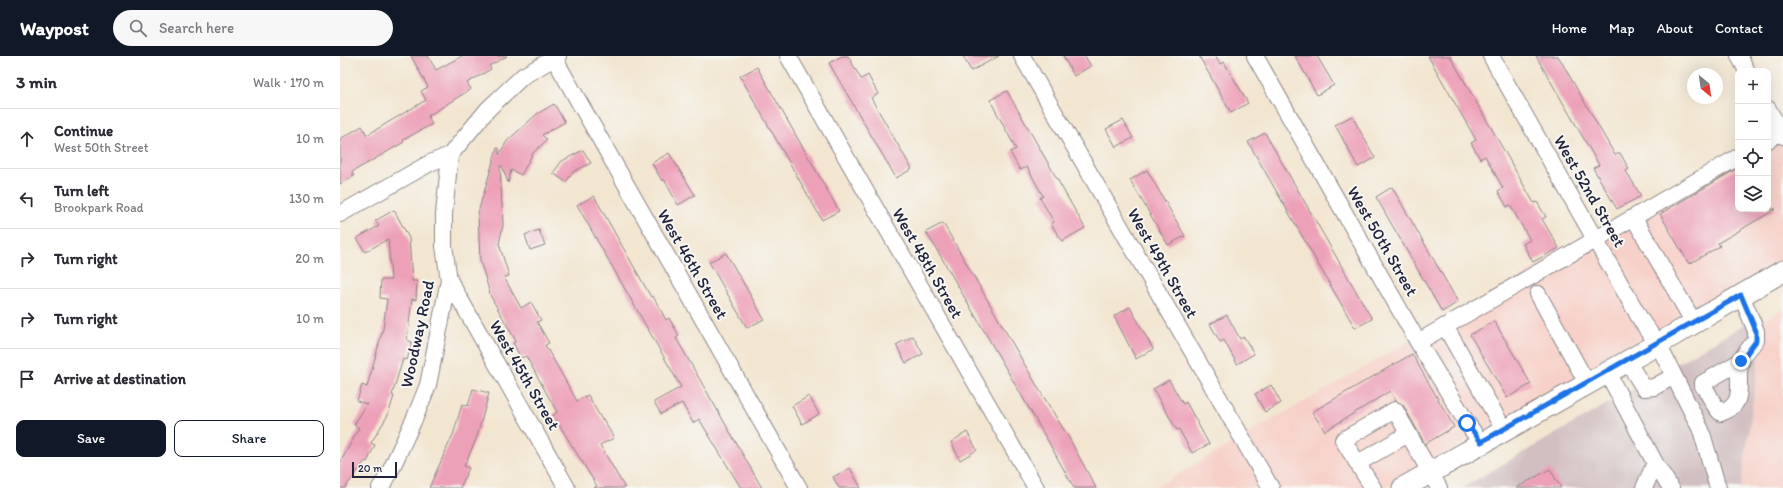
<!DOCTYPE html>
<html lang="en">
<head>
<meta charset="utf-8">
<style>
  body { margin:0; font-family:Itim,sans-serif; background:#f7f7f7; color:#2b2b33 }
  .controls { position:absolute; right:12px; top:12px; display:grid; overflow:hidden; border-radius:8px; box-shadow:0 4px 16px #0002 }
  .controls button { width:36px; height:36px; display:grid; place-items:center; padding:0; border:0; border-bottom:1px solid #e1e1e2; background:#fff; color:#2b2b33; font:20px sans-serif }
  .compass { position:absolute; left:1347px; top:12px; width:36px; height:36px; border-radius:50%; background:#fff; box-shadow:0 4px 16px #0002; rotate:151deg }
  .scale { position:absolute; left:12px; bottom:10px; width:45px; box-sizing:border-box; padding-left:4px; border:2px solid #22223b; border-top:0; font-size:11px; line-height:14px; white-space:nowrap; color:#22223b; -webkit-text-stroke:3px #f6f6f2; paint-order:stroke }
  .stop { position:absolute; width:12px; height:12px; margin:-9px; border:3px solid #1a73e8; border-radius:50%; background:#fff }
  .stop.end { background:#1a73e8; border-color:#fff; box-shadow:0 1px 4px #0008 }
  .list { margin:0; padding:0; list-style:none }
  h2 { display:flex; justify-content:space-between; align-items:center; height:52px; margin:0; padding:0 16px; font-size:17px }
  h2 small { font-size:13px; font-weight:400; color:#7c7c81 }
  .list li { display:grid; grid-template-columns:26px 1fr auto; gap:12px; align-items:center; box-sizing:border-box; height:60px; padding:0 16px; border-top:1px solid #e1e1e2 }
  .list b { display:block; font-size:15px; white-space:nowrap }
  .list p { margin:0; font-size:13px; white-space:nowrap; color:#7c7c81 }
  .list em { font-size:13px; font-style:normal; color:#7c7c81 }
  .actions { display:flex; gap:8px; padding:12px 16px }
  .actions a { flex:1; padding:9px 0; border:1px solid #111827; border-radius:8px; text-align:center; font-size:14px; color:#111827 }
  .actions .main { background:#111827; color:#fff }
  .icon { flex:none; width:22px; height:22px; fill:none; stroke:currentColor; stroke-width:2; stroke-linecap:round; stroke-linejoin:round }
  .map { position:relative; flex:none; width:1443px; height:432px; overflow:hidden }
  header { display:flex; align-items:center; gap:24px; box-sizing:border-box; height:56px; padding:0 20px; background:#111827; color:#fff }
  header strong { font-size:19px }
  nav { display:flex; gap:22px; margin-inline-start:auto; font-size:14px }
  .search { width:280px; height:36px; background:#f7f7f7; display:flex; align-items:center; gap:10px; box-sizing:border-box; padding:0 14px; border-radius:22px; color:#7c7c81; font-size:15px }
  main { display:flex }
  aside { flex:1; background:#fff }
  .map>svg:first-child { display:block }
</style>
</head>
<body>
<header>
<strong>Waypost</strong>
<div class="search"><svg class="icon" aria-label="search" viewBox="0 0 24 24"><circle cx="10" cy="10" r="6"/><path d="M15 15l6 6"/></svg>Search here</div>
<nav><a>Home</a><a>Map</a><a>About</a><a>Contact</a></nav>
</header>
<main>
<aside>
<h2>3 min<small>Walk · 170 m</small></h2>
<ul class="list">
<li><svg class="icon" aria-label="ahead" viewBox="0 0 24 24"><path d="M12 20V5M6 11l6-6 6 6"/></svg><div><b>Continue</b><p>West 50th Street</p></div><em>10 m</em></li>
<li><svg class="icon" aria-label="left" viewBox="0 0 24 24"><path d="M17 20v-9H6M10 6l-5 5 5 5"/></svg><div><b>Turn left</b><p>Brookpark Road</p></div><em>130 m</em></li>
<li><svg class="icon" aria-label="right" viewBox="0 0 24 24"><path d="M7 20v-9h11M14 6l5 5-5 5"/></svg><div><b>Turn right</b></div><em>20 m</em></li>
<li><svg class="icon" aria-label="right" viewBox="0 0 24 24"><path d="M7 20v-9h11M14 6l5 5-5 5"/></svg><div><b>Turn right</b></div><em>10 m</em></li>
<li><svg class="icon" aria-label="arrive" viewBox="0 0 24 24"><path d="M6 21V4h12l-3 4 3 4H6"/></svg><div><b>Arrive at destination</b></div></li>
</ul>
<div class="actions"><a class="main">Save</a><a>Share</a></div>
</aside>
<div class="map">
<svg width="1443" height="432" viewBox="0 0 1443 432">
  <rect width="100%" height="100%" fill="#f6f6f2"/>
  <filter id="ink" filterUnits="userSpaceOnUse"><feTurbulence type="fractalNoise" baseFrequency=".025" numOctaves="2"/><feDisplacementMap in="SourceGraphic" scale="8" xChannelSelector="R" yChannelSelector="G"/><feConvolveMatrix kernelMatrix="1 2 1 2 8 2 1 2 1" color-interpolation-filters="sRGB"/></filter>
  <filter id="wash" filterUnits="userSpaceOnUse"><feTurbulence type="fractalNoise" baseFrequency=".012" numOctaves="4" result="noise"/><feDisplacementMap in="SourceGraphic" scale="16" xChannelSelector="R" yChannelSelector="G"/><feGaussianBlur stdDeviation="0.9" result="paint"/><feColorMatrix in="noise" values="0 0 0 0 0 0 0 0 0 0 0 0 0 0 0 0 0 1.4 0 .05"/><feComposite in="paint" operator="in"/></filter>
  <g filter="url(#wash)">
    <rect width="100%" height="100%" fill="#f3e6d1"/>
    <path fill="#f7d1c9" d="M1443 76V202L1045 432H814L1398 96V153H1428V78Z
      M1443 253V432H1401L1424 264Z"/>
    <path fill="#d2bfc1" d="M1421 259 1424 264 1401 432H1122Z"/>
    <g id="blocks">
      <path fill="#eda1b9" d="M71 0H88L96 14 122 0H167L149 10 151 13 127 27 131 33 88 60 92 68 63 84 64 86 12 116 14 120 0 128V83L22 70 27 79 86 44 81 35 88 31Z
        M502 0H508L521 23 528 19 538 38 531 42 572 113 556 122 489 7Z
        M623 0H659L631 15Z
        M723 0H745L751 10 734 20Z
        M859 0H875L880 8 884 6 908 47 891 57Z
        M955 0H977L994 29 977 39Z
        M1088 0H1110L1194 147 1197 146 1206 161 1202 163 1219 192 1193 206 1183 188 1190 184 1170 149 1167 151 1158 135 1163 132 1145 100 1140 103 1131 87 1136 84Z
        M1196 0H1218L1275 99 1280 97 1289 113 1286 115 1301 140 1277 153 1253 112 1259 109Z
        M417 11 499 155 482 164 400 20Z
        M667 35 745 172 722 185 711 168 714 166 700 142 703 140 687 111 680 114 670 96 676 93 650 44Z
        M214 48 225 66 202 79 207 84 193 97 181 119 171 114 168 127 162 110H160L163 169 159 188 169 220 164 221 181 252 191 246 201 264 197 266 209 287 205 289 237 345 248 339 262 364 263 363 274 382 260 389 285 432H254L257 430 213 359 217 356 186 300 181 302 173 287 176 285 151 241 140 204 138 157 157 92H159V99L167 85 197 58Z
        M1012 60 1035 102 1018 111 995 69Z
        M783 64 793 82 776 91 766 73Z
        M925 77 1032 263 1015 272 908 86Z
        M243 94 251 107 233 116 226 126 213 117 222 105Z
        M329 97 355 139 338 149 324 123 322 125 312 107Z
        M1398 112V153H1436L1378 187 1380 190 1349 208 1320 158Z
        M807 114 845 180 828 189 790 124Z
        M1052 131 1118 246 1102 256 1036 141Z
        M254 140 311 241 313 240 326 264 329 262 339 280 336 282 422 432H401L359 363 353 367 342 347 321 358 314 346 341 331 237 149Z
        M54 154 69 182 72 225H77L76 244 72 243 67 284 72 286 67 304 63 303 52 339 54 340 48 359 31 387 35 389 27 406 25 405 5 432H0V407L19 372 14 369 27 348 17 345 22 329 27 331 43 273 47 243 40 242 41 224H51L48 183 25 196 17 182 39 170 35 165Z
        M603 167 700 335 729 382 756 432H734L708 385 597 194 586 176Z
        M199 174 205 189 190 194 185 179Z
        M386 197 424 263 407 272 369 206Z
        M790 251 813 293 796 303 774 260Z
        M887 259 900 283 904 281 914 298 897 308 884 284 880 286 870 268Z
        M1154 265 1191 328 1167 342 1130 279Z
        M573 280 583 298 566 307 556 289Z
        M1072 298 1114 371 1085 388 1063 349 1056 345 1050 335 985 375 972 356Z
        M829 324 843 348 846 346 869 388 852 397 839 373 837 374 813 333Z
        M931 329 941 347 925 356 915 338Z
        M133 333 149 337 137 381 124 410 129 412 120 432H89L114 376 122 348 128 350Z
        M469 340 479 358 462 368 452 350Z
        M627 376 637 394 620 404 611 386Z
        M510 412 521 432H499L493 421Z
        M1210 413 1221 432H1176Z"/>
    </g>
  </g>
  <g filter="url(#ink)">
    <use href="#blocks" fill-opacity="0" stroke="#8a8486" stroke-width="1"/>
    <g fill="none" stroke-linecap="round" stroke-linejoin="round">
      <g stroke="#8a8486" stroke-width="18">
        <path id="minor" d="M448 0 696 432
          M682 0 931 432
          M915 0 1078 286 1127 367 1141 387
          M1151 0 1302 266 1318 288 1361 374 1378 432
          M1399 0 1407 15
          M214 2 459 432
          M1428 53 1443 80
          M1428 84 1441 76
          M0 158 90 107 110 99 148 53 183 20 218 0
          M1294 162 1354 267
          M109 224 227 432
          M1198 238 1247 327
          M1105 270 1164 374
          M1078 286 1398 101
          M1287 305 1304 332 1314 331 1334 320
          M1401 305 1363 327V330C1370 338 1373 350 1381 357 1409 347 1394 326 1401 305 1403 298 1411 290 1416 285V275L1401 239
          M1267 316 1315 407 1331 432
          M1018 407 1068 378
          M40 432 48 420 76 359 88 329 109 224 104 190V158L110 99
          M1033 432 1003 384 1055 354 1099 432
          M1304 432 1315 407"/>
      </g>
      <g stroke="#8a8486" stroke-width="23">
        <path id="major" d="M1063 432 1318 288 1443 215"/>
      </g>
      <use href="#minor" stroke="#fff" stroke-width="16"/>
      <use href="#major" stroke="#fff" stroke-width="21"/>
    </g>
  </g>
  <g fill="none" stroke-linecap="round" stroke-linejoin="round" filter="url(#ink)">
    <path stroke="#1a73e8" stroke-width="5" d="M1127 367 1141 386 1401 239 1416 275V285L1401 305"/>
  </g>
  <g text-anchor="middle" stroke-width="4" stroke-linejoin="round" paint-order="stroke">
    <g font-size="17" fill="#22223b" stroke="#f6f6f2">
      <text transform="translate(1250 135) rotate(60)" y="6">West 52nd Street</text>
      <text transform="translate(1043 185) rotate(60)" y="6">West 50th Street</text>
      <text transform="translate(588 207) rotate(60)" y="6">West 48th Street</text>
      <text transform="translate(823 207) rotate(60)" y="6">West 49th Street</text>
      <text transform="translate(353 208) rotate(60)" y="6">West 46th Street</text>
      <text transform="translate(77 278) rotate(-78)" y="6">Woodway Road</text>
      <text transform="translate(185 319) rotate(60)" y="6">West 45th Street</text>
    </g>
  </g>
</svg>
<div class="controls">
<button>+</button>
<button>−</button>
<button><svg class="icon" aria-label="locate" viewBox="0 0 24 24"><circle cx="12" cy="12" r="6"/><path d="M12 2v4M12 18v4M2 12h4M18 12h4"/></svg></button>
<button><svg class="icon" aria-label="layers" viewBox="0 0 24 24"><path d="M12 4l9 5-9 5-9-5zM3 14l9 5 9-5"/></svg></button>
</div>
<svg class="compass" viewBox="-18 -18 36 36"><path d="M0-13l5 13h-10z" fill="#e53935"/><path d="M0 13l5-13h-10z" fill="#7c7c81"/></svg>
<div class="scale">20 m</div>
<div class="stop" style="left:1127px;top:367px"></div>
<div class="stop end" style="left:1401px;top:305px"></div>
</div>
</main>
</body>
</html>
